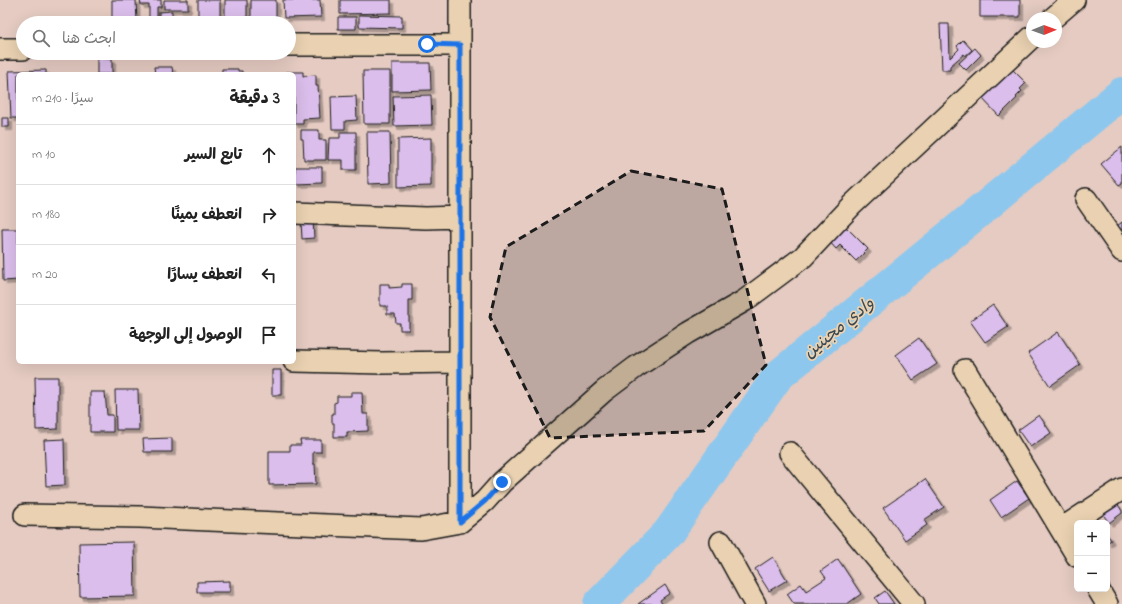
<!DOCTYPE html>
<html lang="ar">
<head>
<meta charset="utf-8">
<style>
  body { margin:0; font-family:"Indie Flower","Playpen Sans Arabic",sans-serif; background:#f6f6f6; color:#222; direction:rtl }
  .controls { position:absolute; right:12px; bottom:12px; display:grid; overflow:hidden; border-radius:6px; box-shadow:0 4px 16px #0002 }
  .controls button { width:36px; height:36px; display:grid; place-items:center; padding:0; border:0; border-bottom:1px solid #e0e0e0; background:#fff; color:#222; font:20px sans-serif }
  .compass { position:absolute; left:1026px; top:12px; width:36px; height:36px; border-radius:50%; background:#fff; box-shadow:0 4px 16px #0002; rotate:89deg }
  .stop { position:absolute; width:12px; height:12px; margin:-9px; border:3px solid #1a73e8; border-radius:50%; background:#fff }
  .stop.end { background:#1a73e8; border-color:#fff; box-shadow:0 1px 4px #0008 }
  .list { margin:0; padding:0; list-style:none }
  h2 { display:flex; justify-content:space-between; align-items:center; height:52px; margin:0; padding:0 16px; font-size:17px }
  h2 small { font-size:13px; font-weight:400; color:#767676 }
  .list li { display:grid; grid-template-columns:26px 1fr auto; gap:12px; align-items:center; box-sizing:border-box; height:60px; padding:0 16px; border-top:1px solid #e0e0e0 }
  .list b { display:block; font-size:15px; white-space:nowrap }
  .list em { font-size:13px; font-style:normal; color:#767676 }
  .icon { flex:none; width:22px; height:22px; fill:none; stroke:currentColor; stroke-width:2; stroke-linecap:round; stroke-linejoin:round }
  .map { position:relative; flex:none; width:1122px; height:604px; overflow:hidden; direction:ltr }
  .search { position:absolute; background:#fff; box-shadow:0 4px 16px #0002; left:16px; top:16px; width:280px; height:44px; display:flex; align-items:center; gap:10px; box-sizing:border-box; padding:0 14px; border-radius:22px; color:#767676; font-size:15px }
  .panel { position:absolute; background:#fff; box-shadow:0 4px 16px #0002; left:16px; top:72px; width:280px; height:292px; border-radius:6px; direction:rtl }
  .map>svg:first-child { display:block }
</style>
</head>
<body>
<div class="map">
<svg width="1122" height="604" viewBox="0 0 1122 604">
  <defs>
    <filter id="shadow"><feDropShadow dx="3.5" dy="3.5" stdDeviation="0" flood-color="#0004"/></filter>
  </defs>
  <rect width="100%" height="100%" fill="#e5cbc2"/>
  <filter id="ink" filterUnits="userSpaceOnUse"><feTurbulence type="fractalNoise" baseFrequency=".025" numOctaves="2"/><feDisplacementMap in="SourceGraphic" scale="8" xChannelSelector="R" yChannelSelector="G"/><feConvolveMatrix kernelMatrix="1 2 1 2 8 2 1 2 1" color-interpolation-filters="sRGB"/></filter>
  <g filter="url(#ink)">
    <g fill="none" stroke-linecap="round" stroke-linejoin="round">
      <path stroke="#8ec7ed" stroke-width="32" d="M599 604 668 533 778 376 986 206 1122 93"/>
    </g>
    <path fill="#dbbeeb" stroke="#1c1c1c" filter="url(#shadow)" d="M112 0H136L137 22H112Z
      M140 0H161V7H157V20H149V5H141Z
      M164 0H188V9H164Z
      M198 0H220V17H198Z
      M225 0H247V22H225Z
      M251 0H276V22H251Z
      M283 0H320L321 17 284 18Z
      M340 0H391V13L340 14Z
      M980 0H1020V17H980Z
      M172 11V23H159V12Z
      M359 15 402 16V28L359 27Z
      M338 17H356V29H338Z
      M191 19H203V23H191Z
      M940 24H949L950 58 959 49 957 46 963 40 972 50 965 56 964 54 950 66V70H942Z
      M975 48 981 55 966 70 959 63Z
      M97 58H112V74H97Z
      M392 63H430L431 90 392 91Z
      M154 67H172L173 74H155Z
      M1011 68 1026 83 1020 89 1022 91 1016 97 1017 98 999 116 981 97Z
      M222 69H238V71H242V74H222Z
      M46 70V74H18V118H11L9 71Z
      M363 71H390V124H364Z
      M286 72H303V76L316 75V86H318L320 118 303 119V124H294V74H286Z
      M431 95 432 125 394 126 393 96Z
      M356 96 357 120 345 121V129H332L331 97Z
      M2 118H9V127H2Z
      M301 130H319V140H326V160H304L303 139H301Z
      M340 132H356V170H343V160H328L329 138H340Z
      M367 132H390L391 183 368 184Z
      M431 138V186L398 187V139Z
      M1122 147V183L1119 185 1101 164Z
      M295 167H322V183L295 184Z
      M313 220 314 238 302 239 301 221Z
      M1122 222V234L1116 227Z
      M844 225 868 249 856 261 840 245 836 249 828 240Z
      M2 229H18V280L3 281Z
      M380 284H389V288L402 287V284H412V300H409V330H400V323H396L395 314H387V306H380Z
      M993 305 1008 327 985 342 970 321Z
      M1058 332 1080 365 1050 386 1028 353Z
      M919 338 937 364 913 380 896 355Z
      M272 370H281V395H272Z
      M35 377H58V429L36 430Z
      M115 390H138L139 430H116Z
      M90 392H105L107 415H113V432H90Z
      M351 392H362L363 414H368V431L347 432V437H334V423H332V414H334V403L337 402V396H351Z
      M1039 415 1051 433 1030 447 1018 430Z
      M172 438V452H144L143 439Z
      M64 439 65 485 46 486 44 440Z
      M300 440H321V452H313V464H315L316 484 269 485V451H290V445H301Z
      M925 479 944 507 924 520 927 525 905 540 883 508Z
      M1017 481 1029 498 1001 517 990 500Z
      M1117 503 1122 511V513L1109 523 1102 513Z
      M1095 516 1099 523H1084Z
      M1107 534 1111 540 1107 543Z
      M134 542 135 596 80 597 79 543Z
      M773 557 787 580 769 591 755 569Z
      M838 559 861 594 847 604H794L787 594 801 584 806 591 826 578 821 571Z
      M230 581V592H197V582Z
      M665 585 670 593 660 600 662 604H638Z
      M885 591 894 604H879L875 598Z"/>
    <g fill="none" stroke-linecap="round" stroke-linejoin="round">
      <g stroke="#1c1c1c" stroke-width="24">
        <path id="minor" d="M460 0V522
          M1053 18 1074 0
          M289 45H460
          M0 49H23
          M1086 199 1122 251
          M294 213 426 218 460 217
          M294 361 382 363 460 362
          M965 370 1077 556
          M790 453 914 604
          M25 515 140 517 421 529 460 522 485 501 502 482 604 391 636 367 688 333 744 301 803 257 852 205 1032 37
          M1061 529 1122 489
          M721 542 755 604
          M1098 589 1107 604"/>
      </g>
      <use href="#minor" stroke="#e9d1b1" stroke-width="21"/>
    </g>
  </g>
  <g fill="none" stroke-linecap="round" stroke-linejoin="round" filter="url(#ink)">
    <path stroke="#1a73e8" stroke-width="5" d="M427 44 460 45V522L485 501 502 482"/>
  </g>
  <path fill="#1c1c1c" fill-opacity="0.2" stroke="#1c1c1c" stroke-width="3" stroke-dasharray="8 5" stroke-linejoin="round" d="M631 171 722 189 766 365 704 431 550 438 490 317 506 247Z"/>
  <g text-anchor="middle" stroke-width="3.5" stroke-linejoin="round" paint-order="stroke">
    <g font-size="17" font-style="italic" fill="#384750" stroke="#e9d1b1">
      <text transform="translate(838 327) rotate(-39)" y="6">وادي مجينين</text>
    </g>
  </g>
</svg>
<div class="controls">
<button>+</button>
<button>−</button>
</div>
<svg class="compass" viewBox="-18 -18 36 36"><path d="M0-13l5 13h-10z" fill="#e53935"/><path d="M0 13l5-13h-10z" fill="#767676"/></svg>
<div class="stop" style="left:427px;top:44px"></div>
<div class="stop end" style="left:502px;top:482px"></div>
<div class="search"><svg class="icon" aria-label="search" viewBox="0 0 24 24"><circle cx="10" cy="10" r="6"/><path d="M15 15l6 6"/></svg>ابحث هنا</div>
<section class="panel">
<h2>3 دقيقة<small>سيرًا · 210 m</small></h2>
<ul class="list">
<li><svg class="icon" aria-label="ahead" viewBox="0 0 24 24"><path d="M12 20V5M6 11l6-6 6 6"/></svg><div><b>تابع السير</b></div><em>10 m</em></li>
<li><svg class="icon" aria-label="right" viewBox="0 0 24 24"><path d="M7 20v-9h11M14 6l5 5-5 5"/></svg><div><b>انعطف يمينًا</b></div><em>180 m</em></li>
<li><svg class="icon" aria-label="left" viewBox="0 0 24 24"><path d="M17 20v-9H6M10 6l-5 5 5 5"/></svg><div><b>انعطف يسارًا</b></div><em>20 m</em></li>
<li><svg class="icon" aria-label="arrive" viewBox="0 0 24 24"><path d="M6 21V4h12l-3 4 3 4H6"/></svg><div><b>الوصول إلى الوجهة</b></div></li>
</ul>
</section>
</div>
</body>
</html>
